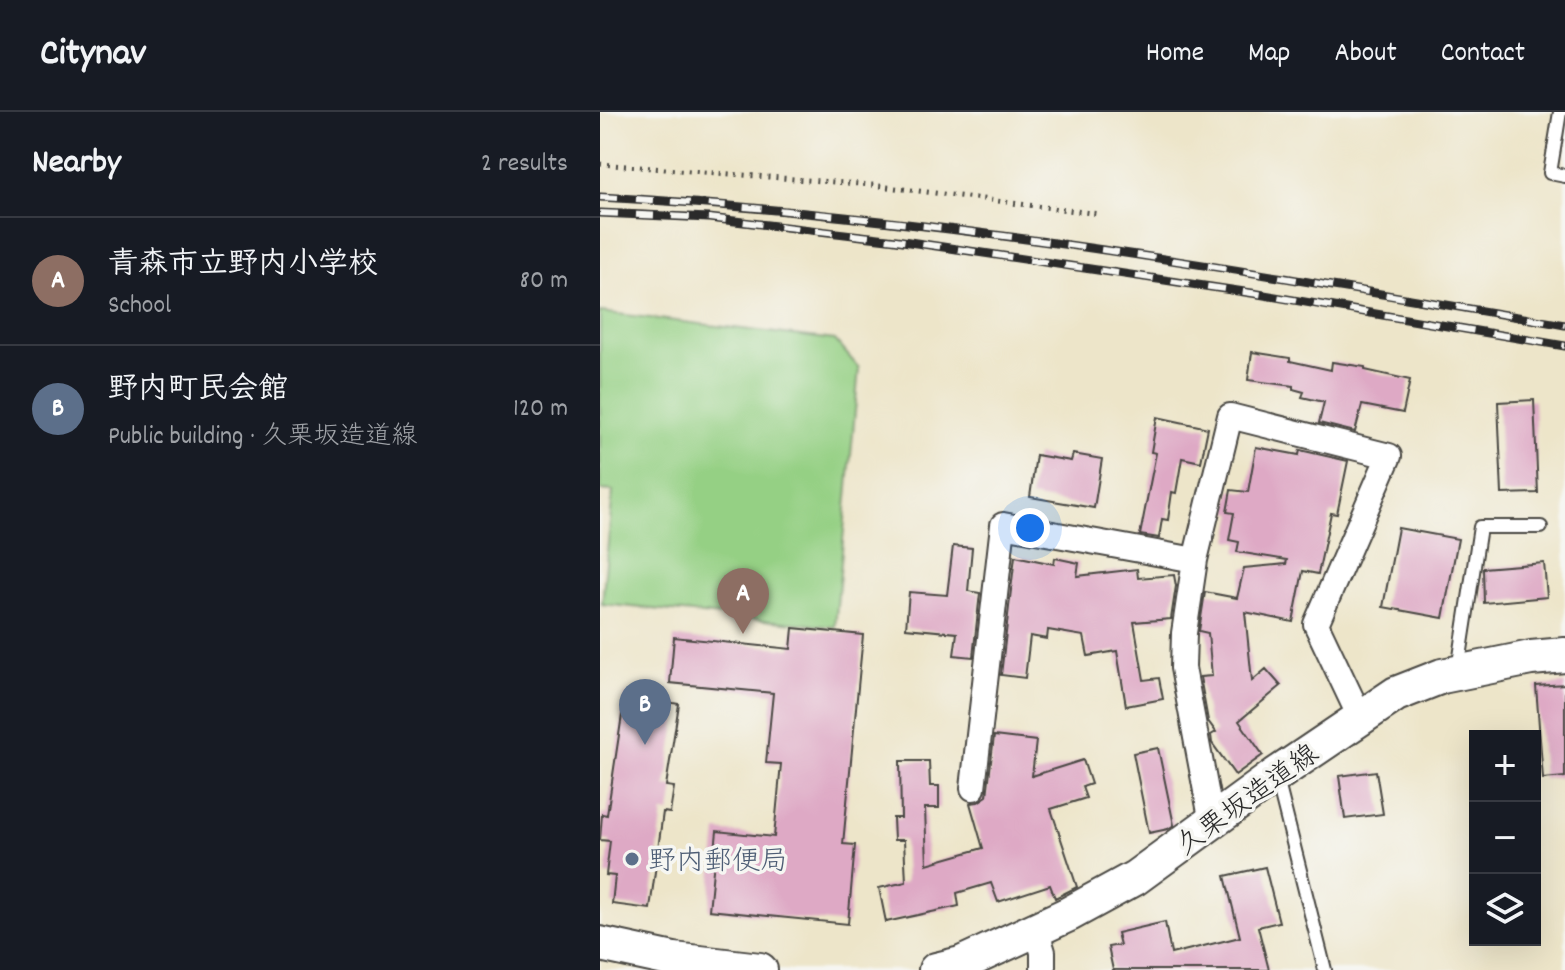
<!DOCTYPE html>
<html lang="en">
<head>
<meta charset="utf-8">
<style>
  body { margin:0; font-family:Dekko,"Klee One",sans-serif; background:#242831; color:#f1f3f6 }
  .controls { position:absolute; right:24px; bottom:24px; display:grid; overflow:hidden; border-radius:0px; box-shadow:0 8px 32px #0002 }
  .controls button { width:72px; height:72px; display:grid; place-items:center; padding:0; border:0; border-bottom:2px solid #363941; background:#171b24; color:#f1f3f6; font:40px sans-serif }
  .you { position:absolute; left:430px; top:416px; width:28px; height:28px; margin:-20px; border:6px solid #fff; border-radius:50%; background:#1a73e8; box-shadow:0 0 0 12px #1a73e833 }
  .badge { display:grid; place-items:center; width:52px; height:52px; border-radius:50%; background:#7c3aed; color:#fff; font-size:26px; font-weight:700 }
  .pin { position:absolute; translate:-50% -66px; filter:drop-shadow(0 2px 4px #0008) }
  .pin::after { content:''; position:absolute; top:42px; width:28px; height:24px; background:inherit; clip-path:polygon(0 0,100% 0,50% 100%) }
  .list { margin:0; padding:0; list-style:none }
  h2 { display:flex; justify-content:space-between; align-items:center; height:104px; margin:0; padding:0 32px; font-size:34px }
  h2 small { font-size:26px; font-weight:400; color:#9ea1a6 }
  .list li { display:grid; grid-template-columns:52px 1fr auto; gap:24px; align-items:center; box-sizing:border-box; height:128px; padding:0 32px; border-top:2px solid #363941 }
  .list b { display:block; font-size:30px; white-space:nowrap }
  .list p { margin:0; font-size:26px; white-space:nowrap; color:#9ea1a6 }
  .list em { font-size:26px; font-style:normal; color:#9ea1a6 }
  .icon { flex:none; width:44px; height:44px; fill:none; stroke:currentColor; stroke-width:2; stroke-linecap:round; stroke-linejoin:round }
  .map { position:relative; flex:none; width:965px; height:858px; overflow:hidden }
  header { display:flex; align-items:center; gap:48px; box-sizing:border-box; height:112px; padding:0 40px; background:#171b24; border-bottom:2px solid #363941 }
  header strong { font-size:38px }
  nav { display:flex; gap:44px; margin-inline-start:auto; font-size:28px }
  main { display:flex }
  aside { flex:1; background:#171b24 }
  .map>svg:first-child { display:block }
</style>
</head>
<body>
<header>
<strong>Citynav</strong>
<nav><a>Home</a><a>Map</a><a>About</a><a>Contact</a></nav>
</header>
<main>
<aside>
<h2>Nearby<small>2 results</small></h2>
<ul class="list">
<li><span class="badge" style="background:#8d6e63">A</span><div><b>青森市立野内小学校</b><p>School</p></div><em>80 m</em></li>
<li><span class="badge" style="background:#5c6f8a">B</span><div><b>野内町民会館</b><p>Public building · 久栗坂造道線</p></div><em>120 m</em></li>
</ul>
</aside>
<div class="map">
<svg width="965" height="858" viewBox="0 0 965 858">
  <rect width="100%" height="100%" fill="#f6f6f2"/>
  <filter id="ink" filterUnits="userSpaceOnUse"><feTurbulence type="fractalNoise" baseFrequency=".0125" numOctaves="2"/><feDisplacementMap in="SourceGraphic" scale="16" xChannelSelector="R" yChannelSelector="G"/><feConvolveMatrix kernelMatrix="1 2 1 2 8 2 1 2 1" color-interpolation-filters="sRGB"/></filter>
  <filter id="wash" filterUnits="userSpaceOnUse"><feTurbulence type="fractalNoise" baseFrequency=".006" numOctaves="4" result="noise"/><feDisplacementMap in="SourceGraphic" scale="32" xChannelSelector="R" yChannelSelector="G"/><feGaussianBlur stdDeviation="1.8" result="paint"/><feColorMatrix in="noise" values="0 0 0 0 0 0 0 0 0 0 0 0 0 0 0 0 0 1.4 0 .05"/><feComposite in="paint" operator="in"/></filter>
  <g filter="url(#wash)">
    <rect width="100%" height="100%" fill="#ede5c9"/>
    <path fill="#95d084" stroke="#607e58" stroke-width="2" d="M0 200 235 228 259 256 235 515 2 492 13 379 0 378Z"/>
    <g id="blocks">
      <path fill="#dea9c5" d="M652 240 690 246V249L731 258 732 250 765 255V258L810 268 803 301 762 293 755 320 719 311 724 290 702 285 704 280 693 277V274L648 268Z
        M934 288 938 381 902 382 898 290Z
        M557 305 608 316 601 350 582 346 576 381 572 380 568 408 562 407 559 426 540 423 556 341 551 340Z
        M656 335 699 343 700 338 748 349 737 402 731 401 718 462 703 459 693 510 645 500 652 569 666 557 681 574 639 609 663 643 635 663 612 631 611 623 616 620 608 609 600 565 612 564 608 521 599 519 605 480 637 486 644 456 686 452 687 448 637 440 639 430 629 428 634 401 627 400 631 378 648 380Z
        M473 342 502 347 494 396 430 385 436 343 471 349Z
        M798 416 858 427 843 506 783 495Z
        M353 434 372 436 368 479 380 481 373 545 354 543 357 521 306 516 309 480 347 483Z
        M415 444 454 452 455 446 479 451 477 464 537 457 538 466 574 463 576 474 571 507 534 510 544 568 559 566 563 587 526 594 517 539 488 544 484 524 448 518 447 527 430 524 425 566 401 563Z
        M944 451 947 485 884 491 883 456Z
        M193 516 263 523 243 732 255 733 248 812 109 798 117 719 174 725 181 652 166 651 173 581 70 571 74 525 191 537Z
        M965 572V665L943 667 936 574Z
        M25 583 79 592 66 674 74 675 70 701 63 700 50 797 12 792 15 764 6 763 10 729 0 728 2 702 7 703Z
        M394 624 436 629 432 664 483 648 491 672 482 675 486 686 451 697 477 775 455 786 450 773 398 790 391 771 357 781 359 794 286 810 279 776 306 770 304 728H294L293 706H301L300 649H329L330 674H339V696H325L327 752 383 736 370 691 378 690 387 684Z
        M558 636 574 713 568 717 549 721 533 641Z
        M776 659 783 702 745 707 739 664Z
        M665 755 679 810 658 815 669 858H513L508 835 520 833 517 821 565 810 571 842 640 825 625 764Z"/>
    </g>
  </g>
  <g filter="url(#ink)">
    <use href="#blocks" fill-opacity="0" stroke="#484743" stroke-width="2"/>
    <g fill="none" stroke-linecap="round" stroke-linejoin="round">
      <g stroke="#484743" stroke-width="16">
        <path id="lane" d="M960 0 950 61 965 64
          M858 558 880 415H941
          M677 667 725 858"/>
      </g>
      <g stroke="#484743" stroke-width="28">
        <path id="street" d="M373 676 403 413 595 448
          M612 711 583 556 584 521 595 448 630 304 789 344 716 512 760 605
          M436 817 443 840V858"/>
      </g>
      <g stroke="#484743" stroke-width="38">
        <path id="secondary" d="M0 832 74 848 160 858
          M336 858 361 852 469 802 535 766 676 663 796 582 842 564 931 546 965 543"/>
      </g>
      <path stroke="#484743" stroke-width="5" stroke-dasharray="2 6" stroke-linecap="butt" d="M0 52 272 73 499 102"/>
      <use href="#lane" stroke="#fff" stroke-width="12"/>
      <use href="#street" stroke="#fff" stroke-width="24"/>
      <use href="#secondary" stroke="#fff" stroke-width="34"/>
      <g stroke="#2b2b2b" stroke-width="9">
        <path id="rail" d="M0 85C324 102 645 159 965 213
          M0 101 109 106 296 128 658 182 965 234"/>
      </g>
      <use href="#rail" stroke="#f6f6f2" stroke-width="6" stroke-dasharray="18" stroke-linecap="butt"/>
    </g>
  </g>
  <circle fill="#5c6f8a" stroke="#f6f6f2" stroke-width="3" cx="32" cy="747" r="8"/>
  <g text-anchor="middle" stroke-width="7" stroke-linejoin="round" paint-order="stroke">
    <g font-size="28" fill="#2b2b2b" stroke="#f6f6f2">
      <text transform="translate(646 686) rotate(-36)" y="10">久栗坂造道線</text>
    </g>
    <g font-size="28" fill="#4e5e75" stroke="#f6f6f2" text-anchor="start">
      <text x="48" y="757">野内郵便局</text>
    </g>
  </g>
</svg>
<div class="controls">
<button>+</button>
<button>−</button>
<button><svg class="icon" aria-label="layers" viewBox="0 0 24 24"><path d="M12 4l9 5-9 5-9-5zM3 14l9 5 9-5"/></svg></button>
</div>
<div class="you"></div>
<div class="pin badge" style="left:143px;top:522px;background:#8d6e63">A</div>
<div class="pin badge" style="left:45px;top:633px;background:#5c6f8a">B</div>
</div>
</main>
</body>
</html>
